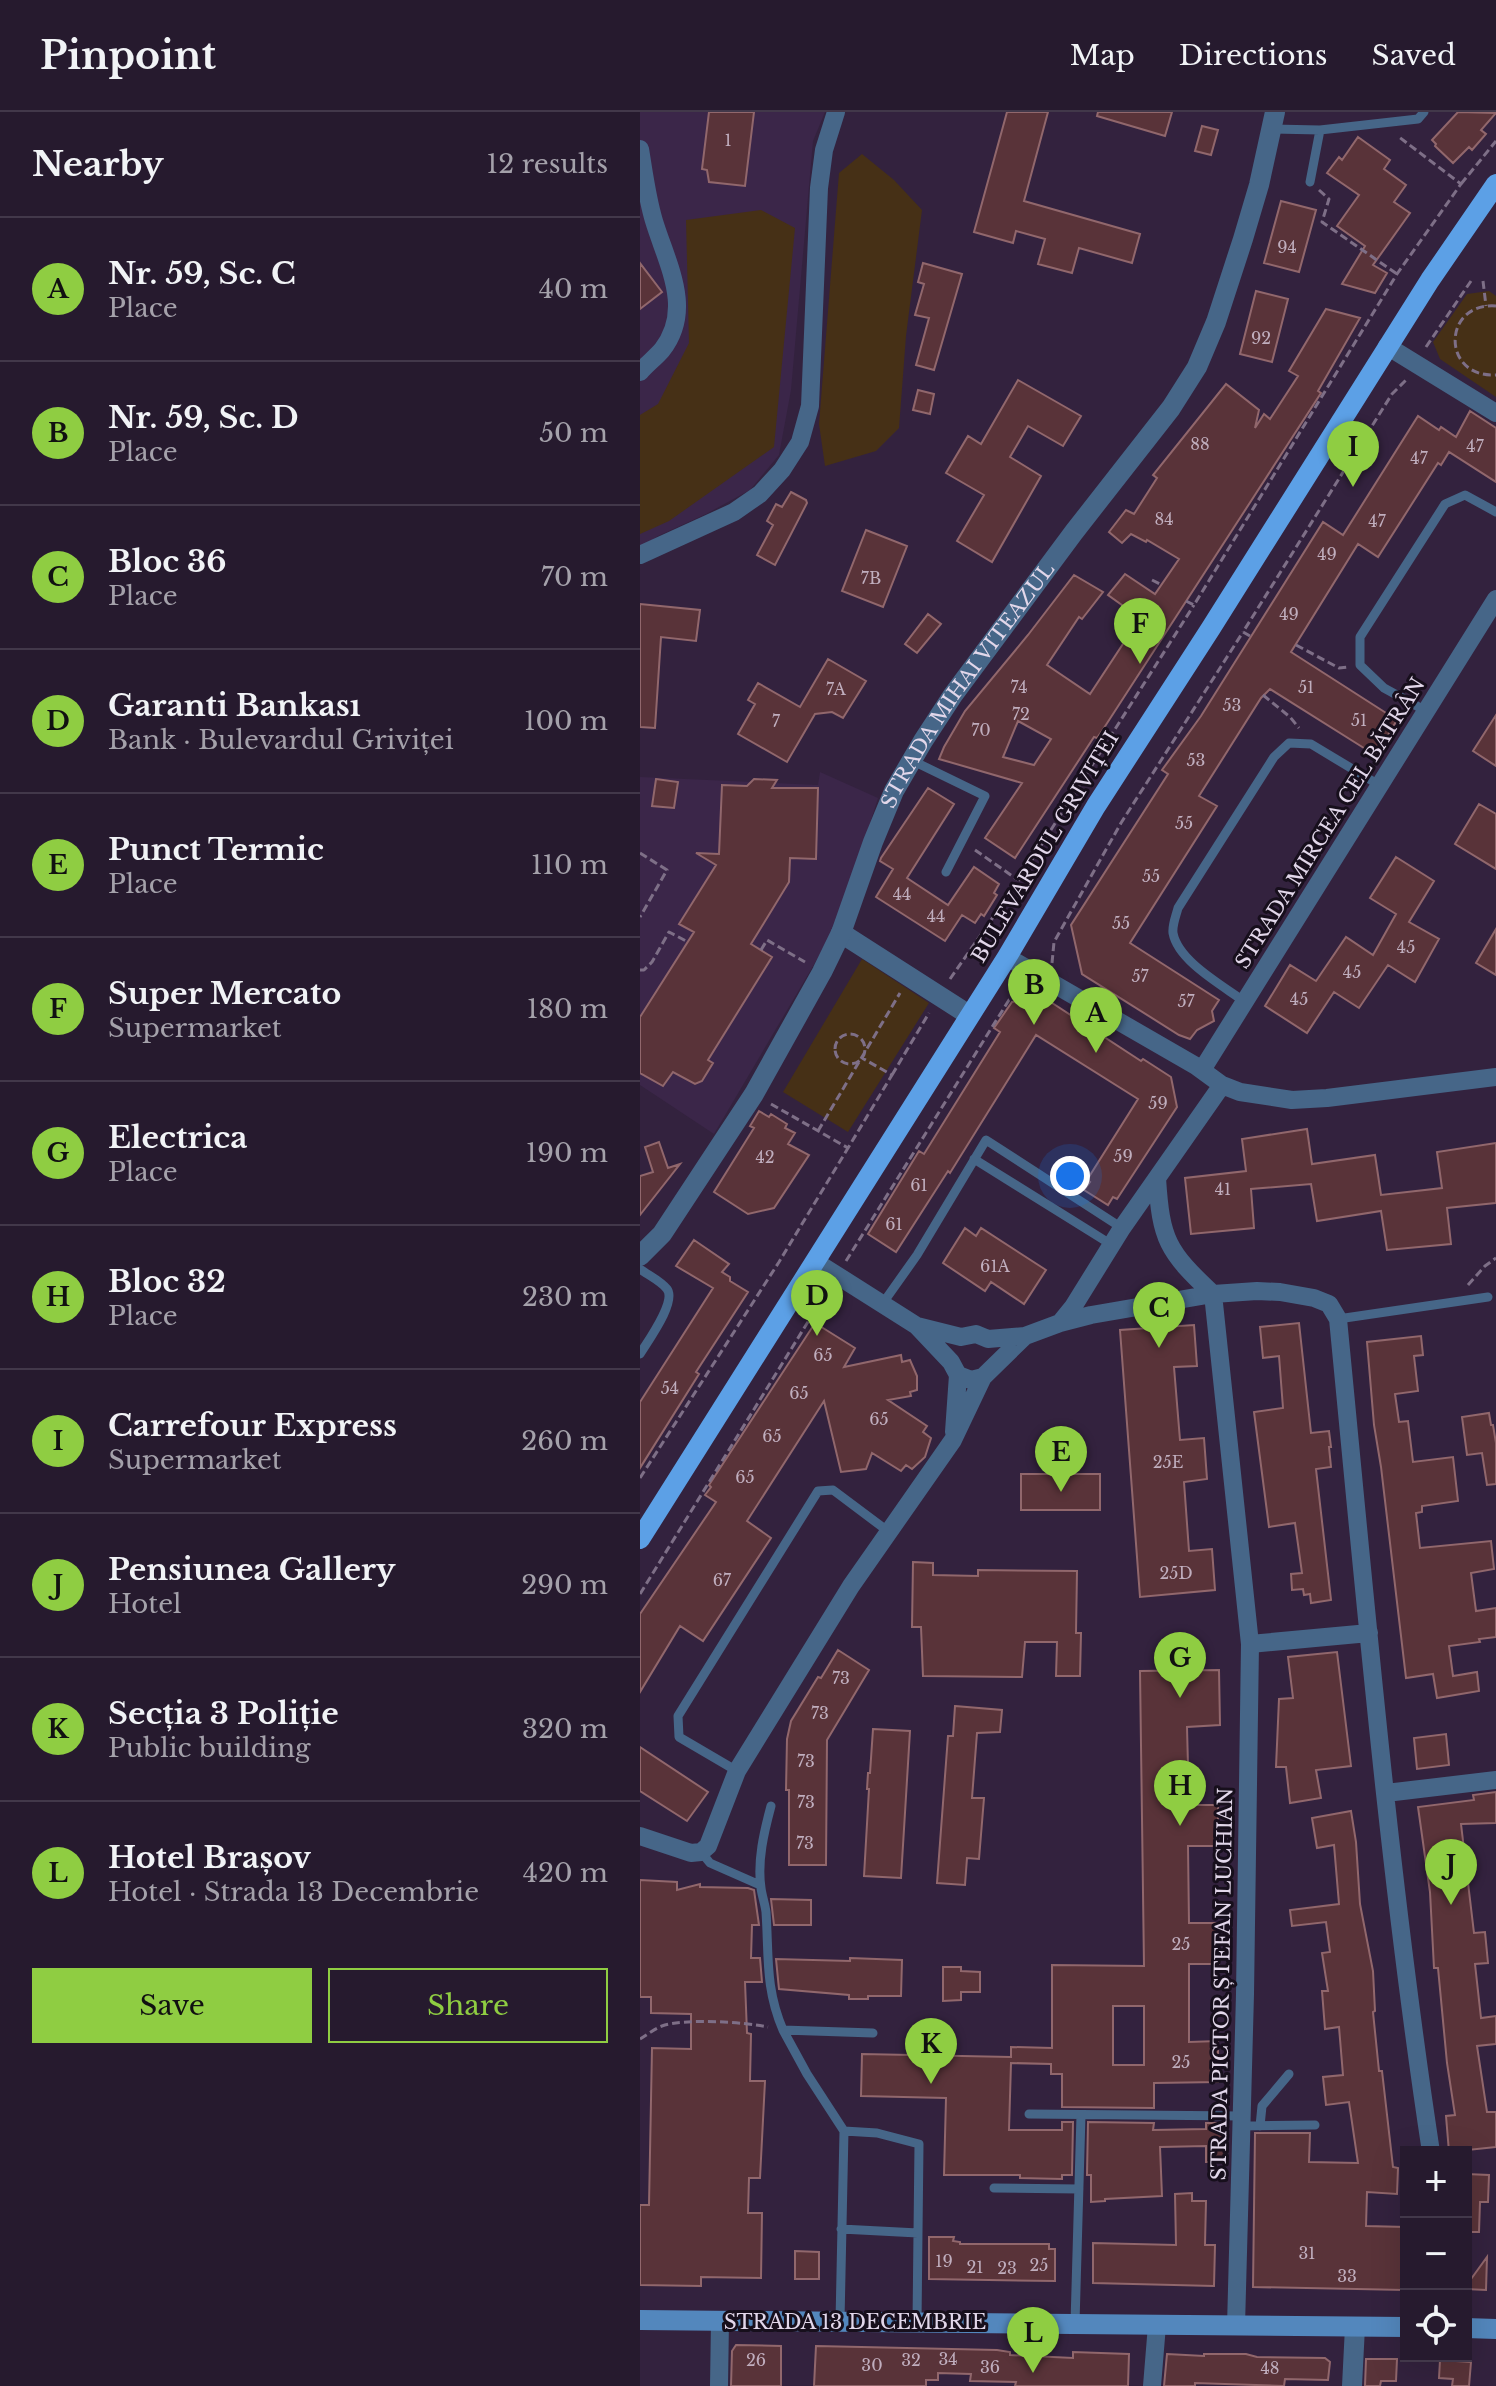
<!DOCTYPE html>
<html lang="en">
<head>
<meta charset="utf-8">
<style>
  body { margin:0; font-family:"Libre Baskerville",serif; background:#32273a; color:#f1f3f6 }
  .controls { position:absolute; right:24px; bottom:24px; display:grid; overflow:hidden; border-radius:0px; box-shadow:0 8px 32px #0002 }
  .controls button { width:72px; height:72px; display:grid; place-items:center; padding:0; border:0; border-bottom:2px solid #42384a; background:#261a2e; color:#f1f3f6; font:40px sans-serif }
  .you { position:absolute; left:430px; top:1064px; width:28px; height:28px; margin:-20px; border:6px solid #fff; border-radius:50%; background:#1a73e8; box-shadow:0 0 0 12px #1a73e833 }
  .badge { display:grid; place-items:center; width:52px; height:52px; border-radius:50%; background:#8fcd42; color:#111; font-size:26px; font-weight:700 }
  .pin { position:absolute; translate:-50% -66px; filter:drop-shadow(0 2px 4px #0008) }
  .pin::after { content:''; position:absolute; top:42px; width:28px; height:24px; background:inherit; clip-path:polygon(0 0,100% 0,50% 100%) }
  .list { margin:0; padding:0; list-style:none }
  h2 { display:flex; justify-content:space-between; align-items:center; height:104px; margin:0; padding:0 32px; font-size:34px }
  h2 small { font-size:26px; font-weight:400; color:#a4a1aa }
  .list li { display:grid; grid-template-columns:52px 1fr auto; gap:24px; align-items:center; box-sizing:border-box; height:144px; padding:0 32px; border-top:2px solid #42384a }
  .list b { display:block; font-size:30px; white-space:nowrap }
  .list p { margin:0; font-size:26px; white-space:nowrap; color:#a4a1aa }
  .list em { font-size:26px; font-style:normal; color:#a4a1aa }
  .actions { display:flex; gap:16px; padding:24px 32px }
  .actions a { flex:1; padding:18px 0; border:2px solid #8fcd42; border-radius:0px; text-align:center; font-size:28px; color:#8fcd42 }
  .actions .main { background:#8fcd42; color:#111 }
  .icon { flex:none; width:44px; height:44px; fill:none; stroke:currentColor; stroke-width:2; stroke-linecap:round; stroke-linejoin:round }
  .map { position:relative; flex:none; width:856px; height:2274px; overflow:hidden }
  header { display:flex; align-items:center; gap:48px; box-sizing:border-box; height:112px; padding:0 40px; background:#261a2e; border-bottom:2px solid #42384a }
  header strong { font-size:38px }
  nav { display:flex; gap:44px; margin-inline-start:auto; font-size:28px }
  main { display:flex }
  aside { flex:1; background:#261a2e }
  .map>svg:first-child { display:block }
</style>
</head>
<body>
<header>
<strong>Pinpoint</strong>
<nav><a>Map</a><a>Directions</a><a>Saved</a></nav>
</header>
<main>
<aside>
<h2>Nearby<small>12 results</small></h2>
<ul class="list">
<li><span class="badge">A</span><div><b>Nr. 59, Sc. C</b><p>Place</p></div><em>40 m</em></li>
<li><span class="badge">B</span><div><b>Nr. 59, Sc. D</b><p>Place</p></div><em>50 m</em></li>
<li><span class="badge">C</span><div><b>Bloc 36</b><p>Place</p></div><em>70 m</em></li>
<li><span class="badge">D</span><div><b>Garanti Bankası</b><p>Bank · Bulevardul Griviței</p></div><em>100 m</em></li>
<li><span class="badge">E</span><div><b>Punct Termic</b><p>Place</p></div><em>110 m</em></li>
<li><span class="badge">F</span><div><b>Super Mercato</b><p>Supermarket</p></div><em>180 m</em></li>
<li><span class="badge">G</span><div><b>Electrica</b><p>Place</p></div><em>190 m</em></li>
<li><span class="badge">H</span><div><b>Bloc 32</b><p>Place</p></div><em>230 m</em></li>
<li><span class="badge">I</span><div><b>Carrefour Express</b><p>Supermarket</p></div><em>260 m</em></li>
<li><span class="badge">J</span><div><b>Pensiunea Gallery</b><p>Hotel</p></div><em>290 m</em></li>
<li><span class="badge">K</span><div><b>Secția 3 Poliție</b><p>Public building</p></div><em>320 m</em></li>
<li><span class="badge">L</span><div><b>Hotel Brașov</b><p>Hotel · Strada 13 Decembrie</p></div><em>420 m</em></li>
</ul>
<div class="actions"><a class="main">Save</a><a>Share</a></div>
</aside>
<div class="map">
<svg width="856" height="2274" viewBox="0 0 856 2274">
  <rect width="100%" height="100%" fill="#33223e"/>
  <path fill="#3b2649" d="M0 0H185L173 29 151 278 139 343 110 378 66 402 18 424 0 436Z
    M180 660 238 686 199 810 74 1022 0 973V665L178 673Z"/>
  <path fill="#463016" d="M222 42 254 68 282 98 266 224 259 316 236 339 185 354 179 312 199 61Z
    M121 98 155 116 134 335 29 409 0 422V303L18 292 49 231 46 108Z
    M849 179 856 184V285L800 247 793 230 827 182Z
    M222 847 289 891 208 1020 143 980Z"/>
  <path fill="#593339" stroke="#91676c" stroke-width="2" fill-rule="evenodd" d="M69 0H114L105 74 69 70 67 58 62 57Z
    M367 0H408L384 89 500 122 492 151 439 136 432 161 398 152 405 127 376 119 373 131 334 120Z
    M458 0H532L525 24 457 4Z
    M818 0 856 1 841 18 846 22 832 38 829 35 813 51 795 34 796 32 792 28Z
    M562 14 578 18 571 43 555 39Z
    M718 25 750 48 744 57 766 73 754 90 770 101 733 153 747 161 735 181 702 172 725 134 697 114 719 83 687 61 699 45 702 48Z
    M641 89 676 98 659 160 624 151Z
    M0 151 22 180 0 197Z
    M283 151 322 162 294 258 276 253 289 206 275 203 284 172 278 170Z
    M616 179 648 187 632 250 600 242Z
    M686 197 720 206 678 279 681 281 462 619 457 626 454 625 375 746 345 726 382 671 299 647 304 635 325 599 388 523 434 463 463 480 442 507 439 505 407 553 450 582 500 506 468 483 485 462 515 482 539 447 507 428 506 430 491 422 482 431 469 420 486 398 494 402 517 366 513 363 586 272 619 298 615 316 624 302 630 307 658 264 649 259ZM378 609 411 627 394 653 363 645Z
    M378 268 441 304 423 334 388 314 370 345 401 364 352 450 317 429 344 383 306 361 328 324 341 332Z
    M278 278 294 282 290 302 273 298Z
    M830 299 856 316V370L809 340 801 353 798 351 738 445 718 432 651 540 757 608 748 623 735 643 630 577 621 586 559 684 577 694 490 831 579 888 572 899 574 909 557 918 550 927 539 923 442 862 431 813 528 662 522 658 561 604 683 410 703 423 778 304 799 318 801 315 816 325Z
    M151 380 166 388 167 391 135 453 117 443 133 413 127 409 136 392 142 395Z
    M226 418 267 434 243 495 202 479Z
    M0 492 60 498 56 529 21 525 15 616 0 615Z
    M288 502 301 512 277 541 265 532Z
    M188 547 226 569 203 606 192 600 175 602 147 650 98 622 115 592 108 588 118 571 160 595Z
    M856 603V654L833 639Z
    M16 667 38 670 34 696 12 694Z
    M114 667 137 668 132 676H178L176 747 150 746 149 770 111 832 132 845 68 948 73 951 62 969 55 972 33 960 23 974 0 961V905L54 820 39 812 76 753 56 741 79 742 82 673 107 674Z
    M288 676 314 692 267 766 308 793 334 755 359 772 354 781 357 783 344 804 341 802 335 811 322 803 305 829 236 785 253 757 240 749 241 746Z
    M839 692 856 702V757L815 732Z
    M756 745 794 769 769 810 799 827 775 870 748 853 719 896 694 880 667 921 625 894 650 853 676 869 706 825 733 843 756 802 730 786Z
    M856 817V863L836 851Z
    M403 885 501 949 503 947 531 965 537 995 477 1087 473 1085 468 1093 444 1078 450 1070 447 1068 498 987 396 923 310 1061 308 1059 256 1140 228 1122 279 1039 284 1042 360 920 354 916 372 890Z
    M119 999 129 1005 131 1002 147 1012 145 1016 155 1021 148 1032 169 1043 134 1096 108 1102 74 1080 114 1016 110 1014Z
    M667 1017 672 1052 735 1043 741 1083 802 1076 797 1040 856 1031V1091L807 1096 811 1132 747 1138 741 1099 677 1109 671 1072 611 1077 614 1116 551 1122 545 1066 606 1059 602 1027Z
    M19 1030 28 1056 40 1052 0 1103V1064L13 1060 5 1035Z
    M325 1116 336 1124 341 1116 406 1158 384 1192 351 1170 345 1179 303 1151Z
    M54 1128 89 1152 82 1160 90 1165V1169L108 1180 56 1260 59 1262 0 1356V1290L73 1176 36 1154Z
    M175 1211 215 1236 204 1255 261 1243 262 1250 270 1248 277 1264V1278L270 1280 271 1284 248 1288 287 1314 283 1320 291 1326 285 1345 272 1357 266 1353 261 1359 232 1341 226 1357 201 1360 184 1289 107 1409 131 1426 63 1529 40 1514 0 1580V1502L76 1390 65 1383 71 1375 69 1373Z
    M659 1211 671 1321 689 1319 691 1335H689L691 1355 676 1357 691 1488 671 1491 670 1482 664 1483 663 1477 652 1478 651 1462 662 1461 655 1411 629 1415 614 1300 643 1296 639 1244 623 1246 620 1215Z
    M554 1213 557 1254 534 1255 540 1328 564 1326 567 1367 544 1370 549 1439 572 1437 575 1478 500 1485 480 1218Z
    M781 1224 783 1243 774 1244 778 1279 755 1282 759 1310 768 1309 773 1350 813 1345 818 1389 782 1394V1400L776 1401 780 1436 851 1429 854 1457 831 1461 836 1499 856 1496V1525L839 1527 840 1530 809 1534 813 1564 837 1560 839 1579 797 1586 793 1562 766 1566 741 1355 734 1313 727 1230Z
    M849 1301 851 1313H853L856 1331V1372L847 1373 842 1341 827 1343 822 1305Z
    M381 1362H460V1398H381Z
    M273 1450 293 1451V1463L338 1464V1458L437 1459 436 1521H441L440 1564H416L417 1530H385L382 1565 283 1564 281 1515H272Z
    M198 1538 229 1558 187 1628 186 1753H149V1678H146L147 1627 151 1609 178 1565 181 1566Z
    M697 1540 711 1654 676 1658 681 1686 650 1691 646 1655H636L639 1587 653 1586 648 1545Z
    M579 1558 580 1613 547 1615 549 1693H578V1734H548L549 1811H578L579 1852H549V1930L578 1929V1970L514 1971V1996L422 1995V1962H411V1952L371 1951 369 2018H422V2010H433L432 2063H422V2067L380 2066V2063H304L306 1986 221 1984 222 1942 371 1945V1935L412 1936V1853L504 1854 500 1559ZM473 1894H504V1953H473Z
    M315 1594 362 1598 360 1620 337 1621 332 1686H344L339 1747 327 1746 325 1773 297 1771 308 1624H313Z
    M233 1617 270 1619 261 1766 224 1764 229 1677H227L228 1661H230Z
    M806 1622 809 1653 777 1657 774 1626Z
    M0 1635 68 1680 47 1709 0 1679Z
    M856 1680V1711L821 1712 834 1821 845 1820 848 1851 835 1852 841 1906 856 1904V1932L837 1934 847 2000H856V2035L809 2040 806 2004 815 2003 807 1951 798 1856H794L790 1780 778 1695 834 1688 833 1683Z
    M711 1699 716 1730 720 1792 733 1859 735 1899 733 1900 739 1959H742L753 2055 758 2056 757 2082 727 2080 726 2114 766 2115 765 2178 613 2175 615 2021H670L669 2050 718 2051 709 1990 686 1993 683 1965 703 1963 699 1915 685 1917 682 1879H688L682 1841 690 1840 686 1810 652 1814 650 1798 699 1792 694 1733 677 1736 672 1706Z
    M0 1768 37 1770V1778L60 1772V1775L108 1776 114 1778 119 1813H112L111 1846H120L122 1870H105L107 1921 111 1922 110 1969H125L120 2066H109L108 2101H122L121 2166 61 2165V2174L0 2173V2093H9L12 1936 51 1937V1902L11 1901V1885H0Z
    M131 1787 171 1788V1813H134Z
    M210 1846 262 1848 261 1884H228V1887H209V1883L139 1877 136 1847 210 1849Z
    M303 1855H321V1859L340 1860V1880H321V1888L303 1889Z
    M448 2010 514 2011 513 2018 566 2017V2011H585V2050H566V2034L520 2035 522 2084 465 2087V2089L451 2090V2063H447Z
    M826 2062 849 2063 848 2090H840L839 2120H826Z
    M552 2081V2089H566L565 2133H575L574 2174 453 2171V2131L536 2133 535 2082Z
    M289 2125H314L313 2129 320 2130V2132H409V2137H415V2169L289 2167Z
    M155 2139 179 2140V2167H155Z
    M847 2145 846 2178 826 2177V2174Z
    M96 2233 141 2234V2274H91L92 2239Z
    M176 2234 357 2238 370 2240V2243L433 2246V2240L489 2242 488 2274H375L376 2270 330 2269 331 2262 298 2261V2268H286V2274H174Z
    M527 2242 564 2244V2242H606L617 2245 685 2246 690 2250 688 2268 645 2267 644 2274 555 2271V2274H524Z
    M726 2247H757L756 2269H741L740 2274H725Z
    M800 2248 831 2250 829 2274H812L813 2267 799 2266Z"/>
  <g fill="none" stroke-linecap="round" stroke-linejoin="round">
    <path stroke="#7e6f87" stroke-width="3" stroke-dasharray="8 4" stroke-linecap="butt" d="M821 72 856 29
      M679 78 689 87 682 110 757 162
      M843 169 846 194
      M856 194C802 190 801 266 856 263
      M786 235 831 169
      M512 468 522 473
      M546 489 554 493 757 162 821 72 759 25
      M610 524 603 520 752 282 766 268
      M656 533 699 556 708 555
      M623 583 650 605 659 616
      M335 738 378 768
      M0 741 27 758 0 805
      M121 838 127 828 165 850
      M412 851 414 830 481 711 603 520
      M0 858H4L12 850 29 820 48 830
      M310 867 379 768 554 493
      M195 937a15 15 0 1 1 30 0a15 15 0 1 1-30 0Z
      M252 963 289 901
      M131 992 208 1036 252 963 222 946
      M178 1019 260 881
      M206 1149 369 888 392 880
      M828 1173 845 1154 856 1146
      M0 1366 139 1150 208 1036
      M0 1482 187 1179
      M0 1927C7 1923 14 1917 22 1914 45 1906 104 1910 128 1915"/>
    <path stroke="#466688" stroke-width="9" d="M633 17 680 18 670 70
      M680 18 778 7 784 0
      M786 599 744 576 720 553V525L805 392 825 383 856 400
      M271 648 345 684 306 760
      M605 890C582 873 538 849 533 821 532 813 536 804 538 796L634 645 649 631 671 632 739 673
      M334 1047 472 1133
      M0 1157C8 1163 21 1169 27 1177 37 1190 7 1230 0 1242
      M243 1191 277 1143 346 1028 482 1116
      M698 1207 848 1185
      M97 1659 39 1625 38 1604 178 1379 193 1378 249 1420
      M131 1694C124 1720 117 1749 121 1776 122 1784 125 1792 126 1800 129 1844 125 1876 143 1918L233 1921
      M61 1740 70 1751 120 1773
      M143 1918 167 1962 204 2019 200 2209
      M389 2002 602 2004
      M601 2014 675 2013
      M620 2014 622 1994 649 1962
      M204 2019 237 2021 279 2032 277 2210
      M354 2076 439 2077
      M201 2117 278 2121
      M435 2211 441 2003"/>
    <path stroke="#466688" stroke-width="18" d="M0 37C4 61 7 86 14 109 27 152 54 197 22 238 15 246 7 252 0 260
      M747 234 856 301
      M0 443 94 400 120 382 142 358 160 330 170 294 179 76 184 38 196 0
      M367 845 556 954 582 973 600 980 652 988 687 986 856 965
      M562 958 856 487
      M517 1066C521 1128 527 1139 573 1182L610 1532 605 1882 596 2214
      M176 1150 277 1214 311 1250 318 1263 331 1268 343 1265
      M420 1211 433 1195 482 1116 582 973
      M277 1214 321 1225 336 1222 348 1227 385 1224 420 1211 451 1203 573 1182 617 1179 640 1180 674 1186 689 1192 698 1207C725 1485 749 1764 791 2040
      M314 1320 318 1263
      M610 1532 729 1521
      M746 1681 856 1668
      M0 1724 51 1741 61 1740 68 1734 97 1659 211 1474 313 1328 343 1265 385 1224
      M79 2274 80 2209
      M512 2274 517 2213"/>
    <g stroke="#466688" stroke-width="20">
      <path d="M201 821 329 903"/>
      <path id="s1" d="M0 1144 22 1122 114 982 182 860 201 821 233 730 254 679 283 629 313 583 434 420 531 296 557 255 576 210 603 127 619 73 635 0"/>
      <path d="M712 2274 715 2215"/>
    </g>
    <path stroke="#5387bd" stroke-width="20" d="M0 2208 766 2215
      M826 2216 856 2217"/>
    <path stroke="#5ca0e6" stroke-width="20" d="M0 1427 367 845 456 694 571 516 790 168 856 72"/>
  </g>
  <g text-anchor="middle" stroke-width="6" stroke-linejoin="round" paint-order="stroke">
    <g font-size="16" fill="#c0aebe">
      <text x="88" y="34">1</text>
      <text x="647" y="141">94</text>
      <text x="621" y="232">92</text>
      <text x="560" y="338">88</text>
      <text x="835" y="340">47</text>
      <text x="779" y="352">47</text>
      <text x="524" y="413">84</text>
      <text x="737" y="415">47</text>
      <text x="687" y="448">49</text>
      <text x="231" y="472">7B</text>
      <text x="649" y="508">49</text>
      <text x="379" y="581">74</text>
      <text x="666" y="581">51</text>
      <text x="196" y="583">7A</text>
      <text x="592" y="599">53</text>
      <text x="381" y="608">72</text>
      <text x="719" y="614">51</text>
      <text x="136" y="615">7</text>
      <text x="341" y="624">70</text>
      <text x="556" y="654">53</text>
      <text x="544" y="717">55</text>
      <text x="511" y="770">55</text>
      <text x="262" y="788">44</text>
      <text x="296" y="810">44</text>
      <text x="481" y="817">55</text>
      <text x="766" y="841">45</text>
      <text x="712" y="866">45</text>
      <text x="500" y="870">57</text>
      <text x="659" y="893">45</text>
      <text x="546" y="895">57</text>
      <text x="518" y="997">59</text>
      <text x="483" y="1050">59</text>
      <text x="125" y="1051">42</text>
      <text x="279" y="1079">61</text>
      <text x="583" y="1083">41</text>
      <text x="254" y="1118">61</text>
      <text x="355" y="1160">61A</text>
      <text x="183" y="1249">65</text>
      <text x="30" y="1282">54</text>
      <text x="159" y="1287">65</text>
      <text x="239" y="1313">65</text>
      <text x="132" y="1330">65</text>
      <text x="528" y="1356">25E</text>
      <text x="105" y="1371">65</text>
      <text x="536" y="1467">25D</text>
      <text x="82" y="1474">67</text>
      <text x="201" y="1572">73</text>
      <text x="180" y="1607">73</text>
      <text x="166" y="1655">73</text>
      <text x="166" y="1696">73</text>
      <text x="165" y="1737">73</text>
      <text x="541" y="1838">25</text>
      <text x="541" y="1956">25</text>
      <text x="667" y="2147">31</text>
      <text x="304" y="2155">19</text>
      <text x="399" y="2159">25</text>
      <text x="335" y="2161">21</text>
      <text x="367" y="2162">23</text>
      <text x="707" y="2170">33</text>
      <text x="308" y="2253">34</text>
      <text x="116" y="2254">26</text>
      <text x="271" y="2254">32</text>
      <text x="232" y="2259">30</text>
      <text x="350" y="2261">36</text>
      <text x="630" y="2262">48</text>
    </g>
    <g font-size="20" fill="#e2d7ea" stroke="#170f1c">
      <text dy="7" stroke="none"><textPath href="#s1" startOffset="662">STRADA MIHAI VITEAZUL</textPath></text>
      <text transform="translate(690 711) rotate(-58)" y="7">STRADA MIRCEA CEL BĂTRÂN</text>
      <text transform="translate(405 735) rotate(-59)" y="7">BULEVARDUL GRIVIȚEI</text>
      <text transform="translate(582 1872) rotate(-89)" y="7">STRADA PICTOR ȘTEFAN LUCHIAN</text>
      <text x="215" y="2217">STRADA 13 DECEMBRIE</text>
    </g>
  </g>
</svg>
<div class="controls">
<button>+</button>
<button>−</button>
<button><svg class="icon" aria-label="locate" viewBox="0 0 24 24"><circle cx="12" cy="12" r="6"/><path d="M12 2v4M12 18v4M2 12h4M18 12h4"/></svg></button>
</div>
<div class="you"></div>
<div class="pin badge" style="left:456px;top:941px">A</div>
<div class="pin badge" style="left:394px;top:913px">B</div>
<div class="pin badge" style="left:519px;top:1236px">C</div>
<div class="pin badge" style="left:177px;top:1224px">D</div>
<div class="pin badge" style="left:421px;top:1380px">E</div>
<div class="pin badge" style="left:500px;top:552px">F</div>
<div class="pin badge" style="left:540px;top:1586px">G</div>
<div class="pin badge" style="left:540px;top:1714px">H</div>
<div class="pin badge" style="left:713px;top:375px">I</div>
<div class="pin badge" style="left:811px;top:1793px">J</div>
<div class="pin badge" style="left:291px;top:1972px">K</div>
<div class="pin badge" style="left:393px;top:2261px">L</div>
</div>
</main>
</body>
</html>
